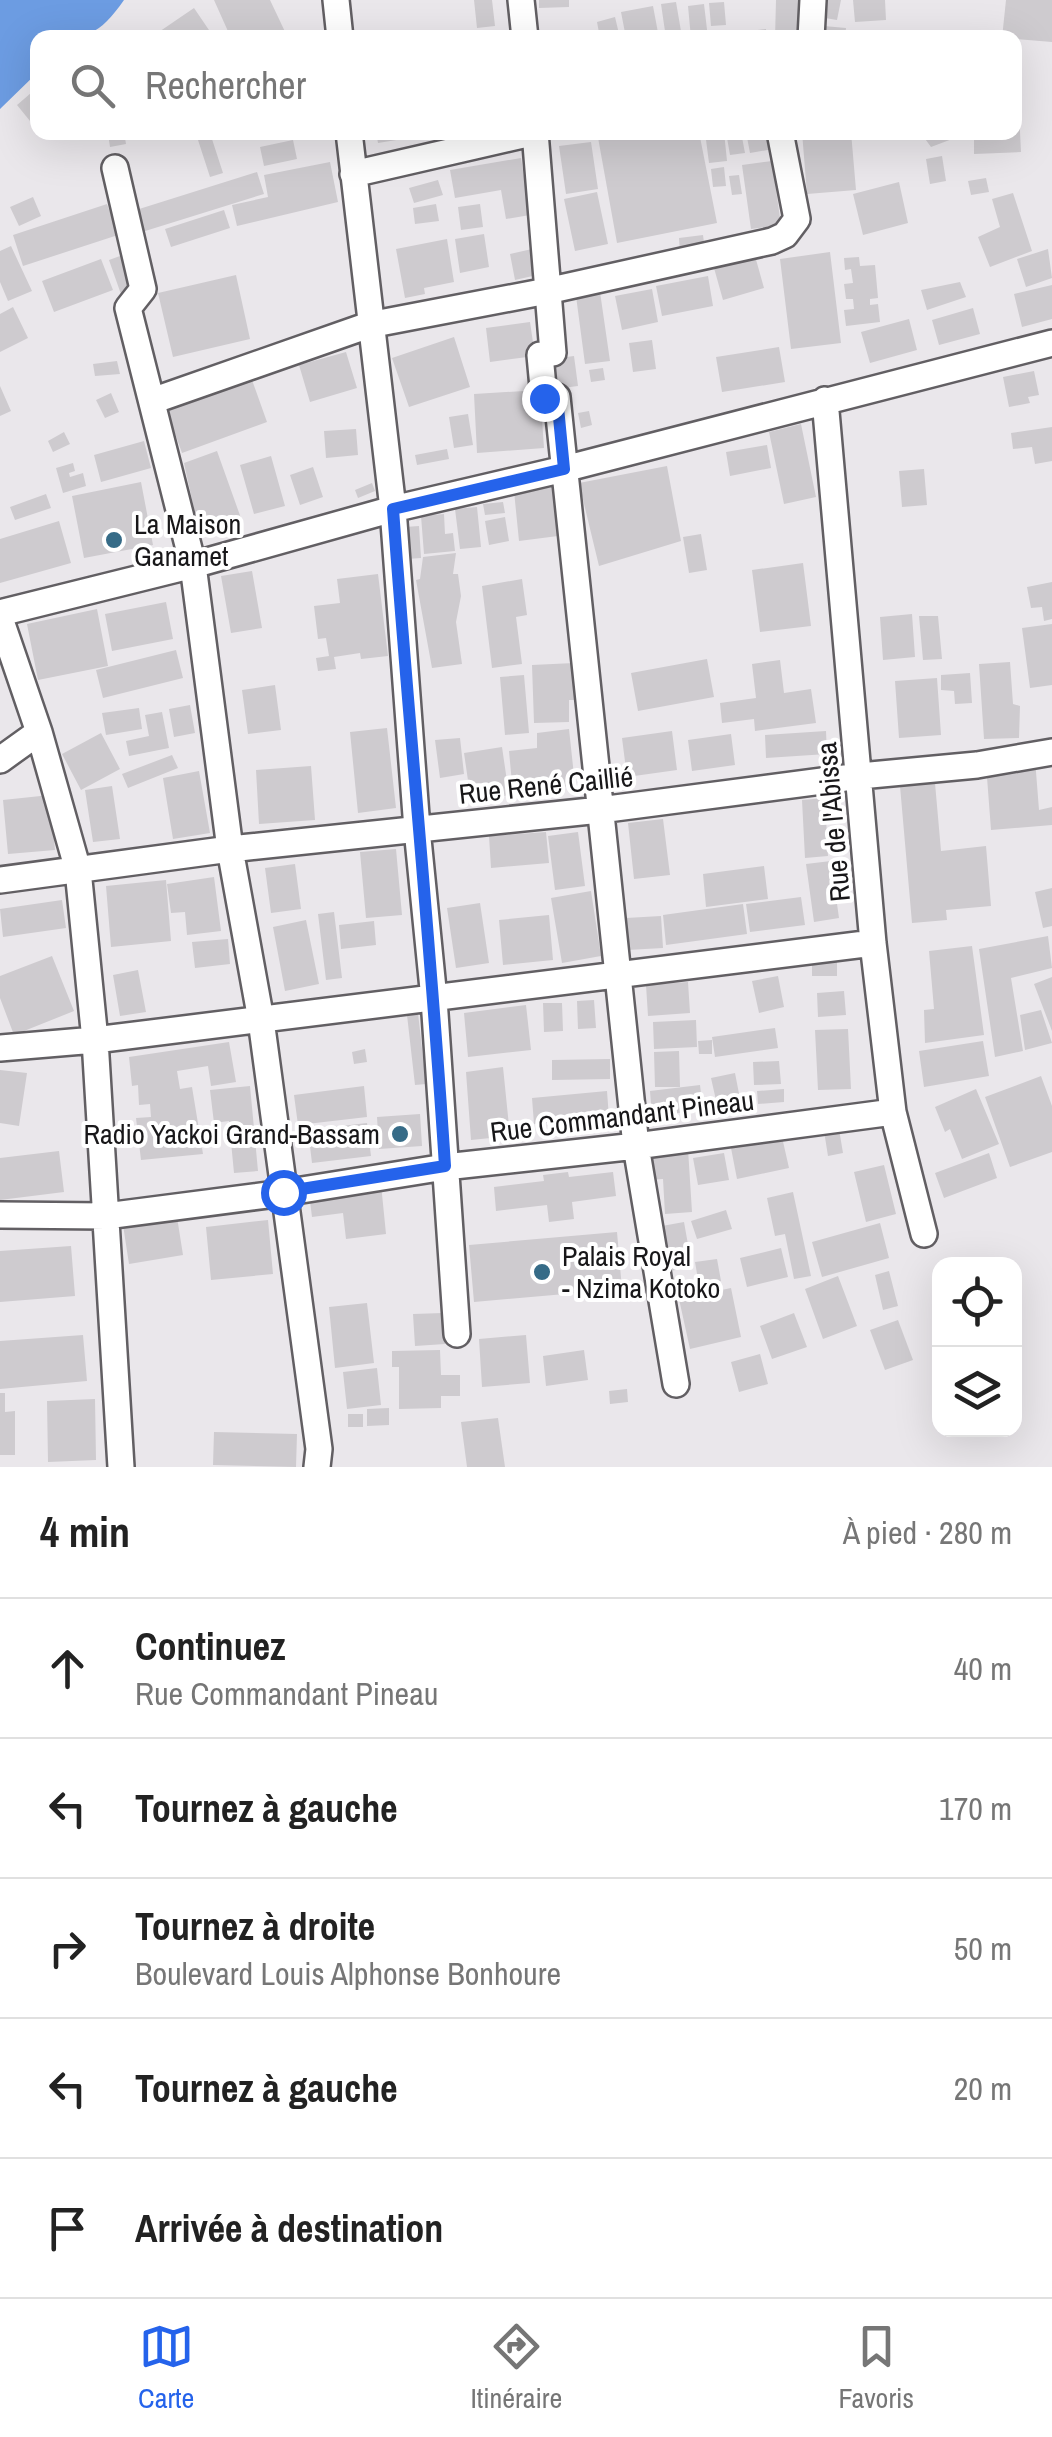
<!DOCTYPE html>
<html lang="fr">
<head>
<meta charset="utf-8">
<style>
  body { margin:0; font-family:"Archivo Narrow",sans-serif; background:#f6f6f6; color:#222 }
  .controls { position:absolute; right:30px; bottom:30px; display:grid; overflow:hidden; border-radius:20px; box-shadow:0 10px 40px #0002 }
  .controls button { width:90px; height:90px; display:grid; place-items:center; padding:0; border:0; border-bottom:2px solid #e0e0e0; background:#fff; color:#222; font:50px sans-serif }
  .stop { position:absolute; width:30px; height:30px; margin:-22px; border:8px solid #2563eb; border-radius:50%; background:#fff }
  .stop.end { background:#2563eb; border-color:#fff; box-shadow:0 2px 10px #0008 }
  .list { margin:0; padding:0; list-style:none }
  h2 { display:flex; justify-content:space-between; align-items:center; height:130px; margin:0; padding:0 40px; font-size:42px }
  h2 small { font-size:32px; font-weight:400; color:#767676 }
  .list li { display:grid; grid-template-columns:65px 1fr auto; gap:30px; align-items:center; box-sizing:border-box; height:140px; padding:0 40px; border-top:2px solid #e0e0e0 }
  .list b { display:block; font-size:38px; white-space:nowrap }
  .list p { margin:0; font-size:32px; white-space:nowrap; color:#767676 }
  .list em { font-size:32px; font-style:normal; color:#767676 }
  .icon { flex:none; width:55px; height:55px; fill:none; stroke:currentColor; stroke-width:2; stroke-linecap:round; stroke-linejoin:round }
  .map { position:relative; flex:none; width:1052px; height:1467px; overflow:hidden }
  .search { position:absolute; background:#fff; box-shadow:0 10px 40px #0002; left:30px; right:30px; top:30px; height:110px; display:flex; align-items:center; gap:25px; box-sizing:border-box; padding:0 35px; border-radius:20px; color:#767676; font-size:38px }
  .sheet { height:830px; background:#fff }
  nav { display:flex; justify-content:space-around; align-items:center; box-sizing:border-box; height:140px; border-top:2px solid #e0e0e0; background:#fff; font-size:28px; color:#767676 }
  nav a { display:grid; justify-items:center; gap:5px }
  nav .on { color:#2563eb }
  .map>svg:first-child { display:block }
</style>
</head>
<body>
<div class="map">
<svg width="1052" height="1467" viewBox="0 0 1052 1467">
  <rect width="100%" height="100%" fill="#eae7eb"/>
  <path fill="#6c9ce2" d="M0 0H124C96 40 84 38 38 38L37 73 0 109Z"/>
  <path fill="#cecbcf" d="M214 0H270L288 38H231Z
    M474 0H492L495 26 477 28Z
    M539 0H569V7L539 8Z
    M776 0H800L799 38H775Z
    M822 0H841L837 20 819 17Z
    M853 0H885L886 20 855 22Z
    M1006 0H1052V42L1002 38Z
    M676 2 682 37 666 38 661 4Z
    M724 2 726 25 711 26 709 3Z
    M704 4 708 38H691L688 6Z
    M653 6 659 38H626L621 12Z
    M194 8 211 33 204 38H150Z
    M615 17 620 38H600L597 22Z
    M824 26 846 28 845 38H822Z
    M766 29 767 38H712V35Z
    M38 87V114L30 121 17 105Z
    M1014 111H1019L1021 152 974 154V132H1014Z
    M124 132 126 144 110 147 108 134Z
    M376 132H427V135L378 143Z
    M597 132H699L717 223 617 243Z
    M705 132H724L727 161 709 163Z
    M726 132H741L745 153 730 155Z
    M746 132H777L779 148 750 153Z
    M802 132H851L856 190 807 194Z
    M920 132H967L968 133 931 147Z
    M211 136 223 173 210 177 198 140Z
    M293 140 297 159 264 166 260 147Z
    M591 142 598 189 566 194 559 146Z
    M942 156 946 181 930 184 926 159Z
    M521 158 530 215 506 219 501 190 455 198 450 170Z
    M772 161 781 225 751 229 742 165Z
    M330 162 338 202 237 226 232 205 268 197 264 175Z
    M724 167 726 186 713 187 711 169Z
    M257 172 264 194 142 232 136 210Z
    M739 175 742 194 732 195 729 176Z
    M986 178 989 192 971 195 968 181Z
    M438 180 443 195 414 203 409 188Z
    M899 182 908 223 863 235 853 194Z
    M597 192 608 244 575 251 564 199Z
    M1013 193 1032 251 990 267 978 237 1000 227 992 199Z
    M33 197 41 216 19 226 10 207Z
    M107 204 118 235 23 266 13 235Z
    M436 204 439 221 415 224 413 208Z
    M480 204 483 227 461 230 458 207Z
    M224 210 230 228 171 247 165 229Z
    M484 234 489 267 460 273 455 239Z
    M703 235 705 250 680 253 679 238Z
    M447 239 454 282 424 288 425 294 405 298 396 249Z
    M11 246 32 291 8 301 0 282V251Z
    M532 249 537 275 515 280 510 254Z
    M1048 249 1052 278 1026 287 1017 259Z
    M830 252 841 343 791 349 780 259Z
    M120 256 134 296 123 300 109 260Z
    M755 256 764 288 723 300 714 268Z
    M859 257 860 266 875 265 878 298 870 299V305L878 304 880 322 846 326 844 310 854 309 853 299H846L844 284 853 283 851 269 845 270 844 258Z
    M101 259 113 290 54 312 42 281Z
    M236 275 250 339 173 357 158 293Z
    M708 276 713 306 662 316 656 286Z
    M960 282 966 297 927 310 921 290Z
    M1052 285V319L1022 327 1014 294Z
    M652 289 658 322 622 330 615 296Z
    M600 292 610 361 585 364 576 296Z
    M13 307 28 338 0 352V314Z
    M973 308 980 334 939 345 932 320Z
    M909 319 917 350 870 363 861 332Z
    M530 322 535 356 490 362 486 328Z
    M454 337 470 387 409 407 392 358Z
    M652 340 656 369 633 372 629 343Z
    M779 347 785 382 722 392 716 357Z
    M346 352 357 388 310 402 299 365Z
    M574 356 578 386 547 390 544 360Z
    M117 361 120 374 95 376 93 364Z
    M603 368 605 380 591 382 589 370Z
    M1034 371 1039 395 1028 397 1030 403 1009 407 1003 377Z
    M252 380 267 422 182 453 167 411Z
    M0 386 11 411 0 416Z
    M540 390 544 448 477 453 474 394Z
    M111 393 119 412 105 418 96 400Z
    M589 411 592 425 581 428 578 413Z
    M468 414 473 445 454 448 449 417Z
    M801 424 816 497 784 504 769 432Z
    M1052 427V461L1035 464 1032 447 1013 449 1011 433Z
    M356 429 358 455 326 458 324 431Z
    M64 432 70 444 53 452 48 441Z
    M144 441 151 468 101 482 94 455Z
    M767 445 771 468 730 476 726 452Z
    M447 449 449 459 417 465 415 455Z
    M217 451 242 521 198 527 184 463Z
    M271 456 285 506 254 514 240 465Z
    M73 463 75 471 69 473 70 477 83 473 86 486 63 493 56 468Z
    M667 466 681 541 599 566 579 483Z
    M313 467 323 497 300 505 290 475Z
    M924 469 927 505 902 507 899 471Z
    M141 482 153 545 84 558 72 496Z
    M372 483 375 491 358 498 355 490Z
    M552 487 558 536 519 541 514 491Z
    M46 494 51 508 15 520 10 507Z
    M503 502 505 513 485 515 483 504Z
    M477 507 481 547 460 549 455 509Z
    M444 514 445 534 453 533 455 551 424 554 421 516Z
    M505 517 509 541 489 545 485 521Z
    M59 521 71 563 0 583V539Z
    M419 526 421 558 407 559 405 527Z
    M701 534 707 570 689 573 683 537Z
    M456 553 453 574H458L461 596 456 622 462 664 432 668 416 580 420 579 423 557Z
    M803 563 811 626 760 632 752 570Z
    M252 571 262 628 231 633 221 576Z
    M378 574 388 656 361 659 360 653 334 657 336 669 318 671 316 658 329 656 326 638 318 639 314 606 340 603 337 579Z
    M522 579 527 615 516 617 522 664 492 668 482 586Z
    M1052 582V619L1044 621 1042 607 1031 608 1027 587Z
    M166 602 173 639 112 651 105 614Z
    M97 609 108 666 38 680 27 624Z
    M912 614 915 657 883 660 880 617Z
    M919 616H938L942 659 923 660Z
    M1052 624V685L1030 688 1022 628Z
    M176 650 183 678 103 698 96 670Z
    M707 659 714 697 638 711 631 673Z
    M780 660 784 693 811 689 816 723 755 731 754 719 722 723 720 703 756 698 752 664Z
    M1010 662 1013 704 1020 706 1019 738 984 739 979 664Z
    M574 663 576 700H569V722L534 723 532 665Z
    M970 673 972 703 955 704 954 691 941 690V675Z
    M524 675 529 733 505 735 500 677Z
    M937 678 941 735 899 738 895 681Z
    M275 685 281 730 248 734 242 690Z
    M190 705 195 733 174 737 169 709Z
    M139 708 142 729 106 735 102 713Z
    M162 712 169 748 129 756 126 741 149 736 145 715Z
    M387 728 396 808 358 813 350 732Z
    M569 729 575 785 513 794 509 751 537 748V733Z
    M672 731 677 770 627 777 622 738Z
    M826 731 827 754 766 758 765 735Z
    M101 733 120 769 81 790 62 754Z
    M731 734 735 765 692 771 688 740Z
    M460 738 464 774 440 778 435 740Z
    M502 747 509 795 471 801 464 753Z
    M172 755 178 768 128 788 122 774Z
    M1035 759 1039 810 1052 807V825L991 830 986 764Z
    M311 766 315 820 259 824 256 770Z
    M199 771 210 833 173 839 163 778Z
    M935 783 941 851 986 846 991 906 946 910 947 920 912 923 900 786Z
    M112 786 120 839 93 842 85 790Z
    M50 795 55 850 8 854 3 800Z
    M825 798 828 856 805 858 802 800Z
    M663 819 670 875 634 879 628 823Z
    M546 832 549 863 491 868 489 836Z
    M578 832 585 886 555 890 548 836Z
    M396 849 402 915 366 918 360 852Z
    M831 861 839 918 814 922 806 864Z
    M295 864 301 909 271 913 265 868Z
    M764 866 768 899 706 907 703 874Z
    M214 877 221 931 187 935 185 912 171 913 167 884Z
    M166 880 171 941 111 947 106 886Z
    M1052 888V926L1043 928 1035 892Z
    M591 891 601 956 562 963 551 898Z
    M801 897 805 925 750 932 746 904Z
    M62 900 66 928 3 937 0 909Z
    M480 903 489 963 456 968 447 908Z
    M743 904 747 934 666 945 663 915Z
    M334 912 342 978 326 980 318 914Z
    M549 915 553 960 503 965 499 920Z
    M661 916 663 948 627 950 626 918Z
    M306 920 319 984 285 991 273 927Z
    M374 921 376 945 341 949 339 925Z
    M1048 936 1052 968 1011 978 1023 1051 995 1057 979 949Z
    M228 939 230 964 195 968 192 942Z
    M972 946 984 1035 925 1043 924 1010 934 1009 929 951Z
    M812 952H837V976H812Z
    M52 956 74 1011 14 1035 0 998V976Z
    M138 970 146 1012 120 1016 113 975Z
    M778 976 784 1007 759 1013 752 981Z
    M1052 977V1031L1034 984Z
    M688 982 690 1013 648 1016 646 985Z
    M844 991 846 1015 818 1017 817 993Z
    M594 1000 596 1028 578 1029 577 1001Z
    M543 1003H562L563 1031 544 1032Z
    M526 1005 531 1050 468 1057 464 1013Z
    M1041 1010 1052 1043 1025 1050 1020 1015Z
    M418 1013 426 1084 415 1085 407 1015Z
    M696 1020 697 1047 654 1049 653 1022Z
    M775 1028 778 1048 715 1057 712 1037Z
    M848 1029 851 1089 818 1090 815 1030Z
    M712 1040V1054H699L698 1041Z
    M983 1041 989 1076 924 1087 919 1051Z
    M229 1042 236 1082 211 1086 208 1066 177 1071 180 1089 192 1087 203 1154 141 1160 136 1118 151 1117 150 1104 139 1105 138 1085 132 1086 129 1057Z
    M365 1049 367 1062 354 1064 352 1052Z
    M679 1051 680 1087H655L654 1052Z
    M610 1059V1079L552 1080V1060Z
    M779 1061 781 1084 754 1085 753 1062Z
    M503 1067 510 1136 471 1140 466 1072Z
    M0 1070 27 1073 19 1126 0 1123Z
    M735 1073 741 1104 718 1109 711 1078Z
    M1041 1076 1052 1106V1152L1010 1167 985 1097Z
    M700 1085 703 1110 652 1116 650 1091Z
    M250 1086 258 1171 234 1173 229 1121 214 1123 210 1090Z
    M364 1086 367 1117 298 1125 294 1095Z
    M784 1089V1102L758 1104 757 1091Z
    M976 1089 999 1144 962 1159 950 1129 945 1132 935 1107Z
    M607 1091 609 1118 534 1124 532 1098Z
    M420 1114 422 1146 379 1149 377 1117Z
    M367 1123 371 1156 312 1163 308 1130Z
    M839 1129 843 1153 828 1156 824 1131Z
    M782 1137 789 1168 737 1179 731 1148Z
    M688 1149 692 1212 665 1214 663 1179 647 1180 645 1152Z
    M59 1151 64 1192 0 1200V1158Z
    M724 1153 729 1180 698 1185 693 1158Z
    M989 1153 997 1178 944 1198 935 1173Z
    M884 1165 896 1214 866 1222 854 1172Z
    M568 1172 569 1177 613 1172 616 1196 572 1202 574 1219 549 1222 547 1205 496 1211 494 1187 544 1181 543 1175Z
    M381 1184 386 1234 346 1239 343 1213 312 1217 309 1193Z
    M793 1192 811 1276 794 1279 785 1234 775 1236 767 1198Z
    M726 1210 732 1229 697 1239 691 1221Z
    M177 1217 183 1255 129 1264 123 1225Z
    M268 1220 273 1274 211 1280 206 1227Z
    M684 1222 692 1267 670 1271 662 1226Z
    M880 1223 889 1258 822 1277 812 1242Z
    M617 1232 622 1289 474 1302 469 1245Z
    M71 1246 75 1296 0 1302V1251Z
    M781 1248 788 1277 747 1287 740 1258Z
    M717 1259 721 1281 699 1285 695 1262Z
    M889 1271 898 1306 883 1310 875 1275Z
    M838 1276 857 1326 823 1339 805 1289Z
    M731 1288 741 1337 690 1349 679 1299Z
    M367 1303 374 1363 335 1368 329 1307Z
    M443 1313 445 1344 415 1346 413 1314Z
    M794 1313 807 1347 772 1359 760 1326Z
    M898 1320 913 1360 885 1370 870 1330Z
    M83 1335 87 1381 0 1389V1341Z
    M526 1335 530 1383 482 1387 479 1339Z
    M440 1350 441 1375H460V1396H441V1408L399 1409V1367H392V1351Z
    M584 1350 588 1380 546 1386 543 1356Z
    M760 1354 768 1384 739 1392 731 1362Z
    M377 1368 381 1405 347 1409 343 1372Z
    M627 1389 628 1402 610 1404 609 1391Z
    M0 1393H5V1412L15 1411V1455H0Z
    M95 1399 96 1460 48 1462 47 1401Z
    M389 1408V1425L367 1426V1409Z
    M348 1414H363V1427H348Z
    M498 1418 505 1467H467L461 1422Z
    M214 1432 297 1434 296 1467 213 1465Z"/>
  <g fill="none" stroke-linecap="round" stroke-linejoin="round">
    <g stroke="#625f63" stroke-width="30">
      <path id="minor" d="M336 0 340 38
        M521 0 525 38
        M811 38 813 0
        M349 132 393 509 417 829 434 999 457 1334
        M535 132 553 353 540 355 544 398 557 397 636 1146 676 1384
        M115 168 143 289 128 308 193 565 230 849 261 1020 319 1449 317 1467
        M353 174 536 132
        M825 400 873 943 893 1112 924 1234
        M152 401 369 325 547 291 772 241 785 235 797 219 780 132
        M0 613 193 565 393 509 564 469 1052 343
        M0 618 39 732 78 870 95 1040 121 1467
        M0 760 39 732
        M0 880 230 849 600 810 860 776 977 765 1052 752
        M0 1048 95 1040 873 943
        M0 1215 106 1216 283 1193 445 1167 636 1146 893 1112"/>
    </g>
    <use href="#minor" stroke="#fff" stroke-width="25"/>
  </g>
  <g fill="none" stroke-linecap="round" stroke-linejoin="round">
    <path stroke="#2563eb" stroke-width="12" d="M283 1192 445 1166C431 947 409 728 393 509L564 469 557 397 544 398"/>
  </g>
  <g fill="#366b87" stroke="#fff" stroke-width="4">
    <circle cx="114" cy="540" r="10"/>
    <circle cx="400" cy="1134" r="10"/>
    <circle cx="542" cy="1272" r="10"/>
  </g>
  <g text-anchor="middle" stroke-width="8" stroke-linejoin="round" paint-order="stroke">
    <g font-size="28" fill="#181719" stroke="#fff" text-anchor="start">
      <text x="134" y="534">La Maison<tspan x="134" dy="32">Ganamet</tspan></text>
      <text x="380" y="1144" text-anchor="end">Radio Yackoi Grand-Bassam</text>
      <text x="562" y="1266">Palais Royal<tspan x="562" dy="32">- Nzima Kotoko</tspan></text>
    </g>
    <g font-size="28" fill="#181719" stroke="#fff">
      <text transform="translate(546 785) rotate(-6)" y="10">Rue René Caillié</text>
      <text transform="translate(833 822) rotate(-95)" y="10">Rue de l'Abissa</text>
      <text transform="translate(622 1116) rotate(-7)" y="10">Rue Commandant Pineau</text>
    </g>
  </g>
</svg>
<div class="controls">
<button><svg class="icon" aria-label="locate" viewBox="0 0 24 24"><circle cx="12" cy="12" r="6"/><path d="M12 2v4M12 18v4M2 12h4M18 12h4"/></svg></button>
<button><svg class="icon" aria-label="layers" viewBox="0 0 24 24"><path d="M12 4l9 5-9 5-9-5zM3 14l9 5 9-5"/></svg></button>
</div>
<div class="stop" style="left:283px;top:1192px"></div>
<div class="stop end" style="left:544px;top:398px"></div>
<div class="search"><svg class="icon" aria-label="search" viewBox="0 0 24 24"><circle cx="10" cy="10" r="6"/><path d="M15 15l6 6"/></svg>Rechercher</div>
</div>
<section class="sheet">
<h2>4 min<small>À pied · 280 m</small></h2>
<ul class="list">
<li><svg class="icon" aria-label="ahead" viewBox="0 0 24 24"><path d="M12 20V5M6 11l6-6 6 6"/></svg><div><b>Continuez</b><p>Rue Commandant Pineau</p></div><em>40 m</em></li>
<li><svg class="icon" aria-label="left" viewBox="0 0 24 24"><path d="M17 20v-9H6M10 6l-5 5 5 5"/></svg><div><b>Tournez à gauche</b></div><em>170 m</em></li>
<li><svg class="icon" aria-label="right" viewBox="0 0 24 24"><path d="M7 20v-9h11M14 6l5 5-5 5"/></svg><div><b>Tournez à droite</b><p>Boulevard Louis Alphonse Bonhoure</p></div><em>50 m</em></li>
<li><svg class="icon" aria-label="left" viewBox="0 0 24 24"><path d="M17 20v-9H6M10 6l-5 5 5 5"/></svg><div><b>Tournez à gauche</b></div><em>20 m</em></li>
<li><svg class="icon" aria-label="arrive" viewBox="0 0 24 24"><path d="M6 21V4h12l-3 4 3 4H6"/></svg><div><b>Arrivée à destination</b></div></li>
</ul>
</section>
<nav>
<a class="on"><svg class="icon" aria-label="map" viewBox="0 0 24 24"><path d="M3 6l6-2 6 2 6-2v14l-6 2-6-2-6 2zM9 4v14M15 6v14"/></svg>Carte</a>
<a><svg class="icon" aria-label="directions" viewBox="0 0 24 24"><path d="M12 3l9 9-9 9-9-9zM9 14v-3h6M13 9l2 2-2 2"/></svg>Itinéraire</a>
<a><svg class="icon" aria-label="saved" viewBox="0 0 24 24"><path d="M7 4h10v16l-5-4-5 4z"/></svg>Favoris</a>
</nav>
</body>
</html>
